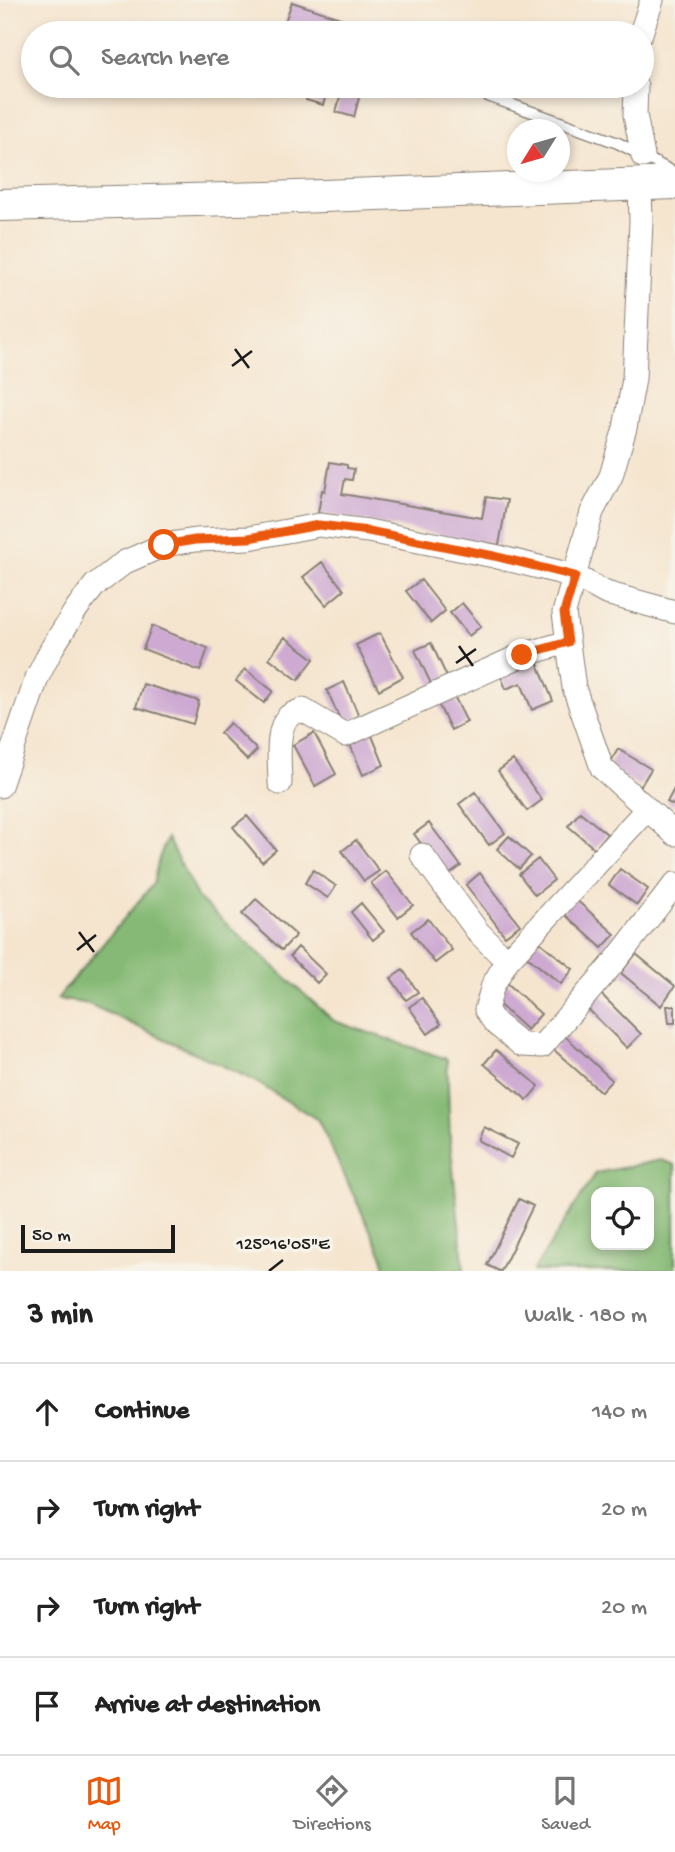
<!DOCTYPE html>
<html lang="en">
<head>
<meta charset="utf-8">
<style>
  body { margin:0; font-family:"Gochi Hand",sans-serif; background:#f2f2f2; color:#222 }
  .controls { position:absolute; right:21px; bottom:21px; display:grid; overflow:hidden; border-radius:14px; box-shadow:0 4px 10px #0003 }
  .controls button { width:63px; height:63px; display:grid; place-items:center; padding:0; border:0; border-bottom:2px solid #e0e0e0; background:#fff; color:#222; font:35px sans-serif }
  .compass { position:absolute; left:507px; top:119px; width:63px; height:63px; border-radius:50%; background:#fff; box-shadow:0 4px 10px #0003; rotate:233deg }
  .scale { position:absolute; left:21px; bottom:18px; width:154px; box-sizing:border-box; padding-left:7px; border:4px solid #1c1c1c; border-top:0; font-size:19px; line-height:24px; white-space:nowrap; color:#1c1c1c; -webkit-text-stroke:5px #f7f3e8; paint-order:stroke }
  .stop { position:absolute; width:21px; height:21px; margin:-16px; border:5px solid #ea580c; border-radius:50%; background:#fff }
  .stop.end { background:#ea580c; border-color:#fff; box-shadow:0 2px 7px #0008 }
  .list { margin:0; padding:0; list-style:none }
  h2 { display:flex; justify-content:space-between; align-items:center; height:91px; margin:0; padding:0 28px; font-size:30px }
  h2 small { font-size:23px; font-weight:400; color:#767676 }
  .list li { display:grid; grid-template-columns:46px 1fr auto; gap:21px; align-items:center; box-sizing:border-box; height:98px; padding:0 28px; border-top:2px solid #e0e0e0 }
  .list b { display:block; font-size:26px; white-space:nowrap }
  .list em { font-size:23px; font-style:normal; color:#767676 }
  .icon { flex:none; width:38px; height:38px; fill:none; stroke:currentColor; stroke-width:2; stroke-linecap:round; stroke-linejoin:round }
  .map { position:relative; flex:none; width:675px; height:1271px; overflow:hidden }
  .search { position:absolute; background:#fff; box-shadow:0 4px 10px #0003; left:21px; right:21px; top:21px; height:77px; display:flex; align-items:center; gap:18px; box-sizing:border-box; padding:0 24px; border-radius:38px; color:#767676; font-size:26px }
  .sheet { height:483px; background:#fff }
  nav { display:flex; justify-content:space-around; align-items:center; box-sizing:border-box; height:98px; border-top:2px solid #e0e0e0; background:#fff; font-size:19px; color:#767676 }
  nav a { display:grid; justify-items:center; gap:4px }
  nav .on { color:#ea580c }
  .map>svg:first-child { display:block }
</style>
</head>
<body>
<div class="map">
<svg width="675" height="1271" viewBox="0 0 675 1271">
  <rect width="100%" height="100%" fill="#f7f3e8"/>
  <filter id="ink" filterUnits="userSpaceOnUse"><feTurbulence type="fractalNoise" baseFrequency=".0143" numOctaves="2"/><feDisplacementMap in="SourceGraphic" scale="14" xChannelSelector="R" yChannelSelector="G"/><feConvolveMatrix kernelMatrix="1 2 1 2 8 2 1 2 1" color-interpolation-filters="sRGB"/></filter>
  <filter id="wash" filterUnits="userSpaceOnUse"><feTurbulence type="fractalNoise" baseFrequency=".00686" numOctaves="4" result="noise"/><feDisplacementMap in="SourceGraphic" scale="28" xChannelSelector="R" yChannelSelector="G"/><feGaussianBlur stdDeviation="1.57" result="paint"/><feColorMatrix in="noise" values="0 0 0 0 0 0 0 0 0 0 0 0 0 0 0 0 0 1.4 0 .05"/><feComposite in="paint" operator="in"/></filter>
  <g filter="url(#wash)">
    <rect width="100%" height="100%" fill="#f5e5cf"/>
    <path fill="#85b974" stroke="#506a48" stroke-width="2" fill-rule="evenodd" d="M167 838 198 898 334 1021 447 1059 450 1140 464 1271H385L383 1257 318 1120 251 1079 89 1004 57 999 153 884 159 858Z
      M661 1160 675 1165V1271H533L596 1173ZM596 1192H649V1245H596Z"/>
    <g id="blocks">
      <path fill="#ceaad3" d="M292 2 376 30 375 33H281Z
        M310 86H329L323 105 306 100Z
        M343 86H362L354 117 336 112Z
        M330 462 347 465V468L354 469 352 480 345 479 342 494 482 518 486 497 507 500 499 545 318 513 322 490 325 491Z
        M322 562 344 590 326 605 303 577Z
        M421 580 445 611 431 623 406 591Z
        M462 603 481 626 469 636 450 613Z
        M152 626 208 648 200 671 143 649Z
        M380 633 403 677 379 690 356 645Z
        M285 637 314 659 298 680 269 658Z
        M431 643 448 679 432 686 415 650Z
        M534 654 553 701 532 710 521 683 506 689 498 669Z
        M245 669 273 691 264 703 236 681Z
        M344 682 359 716 342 724 327 690Z
        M143 684 199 701 193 724 136 707Z
        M452 692 467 722 451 730 436 700Z
        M230 723 257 750 247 760 220 733Z
        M370 731 384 765 363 775 348 740Z
        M314 733 336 774 315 786 293 745Z
        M618 749 651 769 640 787 608 767Z
        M513 760 542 800 527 811 498 771Z
        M675 787V806L667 802Z
        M475 792 505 833 489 845 459 804Z
        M580 812 607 834 595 849 568 826Z
        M247 816 276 850 262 862 233 827Z
        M429 823 461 866 446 877 414 834Z
        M509 836 531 856 519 869 497 849Z
        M356 840 379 871 364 881 342 851Z
        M538 859 554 880 535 895 519 874Z
        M620 869 648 889 637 905 609 885Z
        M313 870 336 886 328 898 305 883Z
        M386 871 413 905 398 917 371 883Z
        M480 873 520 925 505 936 466 885Z
        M574 898 615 934 602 948 562 912Z
        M256 899 296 935 282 950 242 914Z
        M361 903 384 931 373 940 351 912Z
        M428 919 452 950 435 963 411 932Z
        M537 940 573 969 561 984 525 955Z
        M298 947 326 974 317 983 290 956Z
        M636 954 675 986 661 1006 621 973Z
        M403 970 418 992 406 1000 391 978Z
        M506 982 541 1014 527 1030 492 998Z
        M598 991 641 1034 627 1048 584 1005Z
        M422 998 441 1024 428 1034 409 1007Z
        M667 1006H675V1023H669Z
        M565 1036 612 1080 601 1092 553 1049Z
        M496 1050 539 1086 527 1100 484 1064Z
        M484 1127 518 1144 511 1158 478 1140Z
        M519 1199 533 1206 501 1271H499L487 1265Z"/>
    </g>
  </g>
  <g filter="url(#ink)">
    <use href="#blocks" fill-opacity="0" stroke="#888076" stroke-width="2"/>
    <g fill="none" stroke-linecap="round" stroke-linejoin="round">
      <g stroke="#888076" stroke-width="13">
        <path id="lane" d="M460 86 618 143 675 173"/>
      </g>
      <g stroke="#888076" stroke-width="25">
        <path id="street" d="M641 33 652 0
          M636 86 635 115 643 156
          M640 185 641 221 634 379 625 428 611 476 592 512 564 613 574 688 602 768 675 834
          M280 783C280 766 275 730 288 717 292 713 297 712 303 710L345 735 522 655 568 642
          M0 786 37 678 52 648 77 608 95 585 125 562 164 545 195 540 249 538 319 525 368 531 494 556 575 576 606 593 675 612
          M647 809 507 961 493 985 486 1010 495 1023 522 1045 542 1046 616 960 675 884
          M422 855 478 932 507 961"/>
      </g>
      <g stroke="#888076" stroke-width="34">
        <path id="secondary" d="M0 205 269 198 675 183"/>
      </g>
      <use href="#lane" stroke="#fff" stroke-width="10"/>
      <use href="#street" stroke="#fff" stroke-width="23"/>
      <use href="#secondary" stroke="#fff" stroke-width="32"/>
    </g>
  </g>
  <g fill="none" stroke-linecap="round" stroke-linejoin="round" filter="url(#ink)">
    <path stroke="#ea580c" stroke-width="9" d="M164 545 195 540 249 538 319 525 368 531 494 556 575 576 564 613 568 642 522 655"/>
  </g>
  <path fill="none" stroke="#1c1c1c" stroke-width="2.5" d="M235 349 249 368M232 366 252 351M459 646 473 666M456 663 476 649M79 932 94 952M77 950 96 935M269 1271 283 1260"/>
  <g font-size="18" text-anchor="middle" fill="#1c1c1c" stroke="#f7f3e8" stroke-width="7" stroke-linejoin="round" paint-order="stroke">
    <text x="283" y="1249">125°16'05"E</text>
  </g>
</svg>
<div class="controls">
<button><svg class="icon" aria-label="locate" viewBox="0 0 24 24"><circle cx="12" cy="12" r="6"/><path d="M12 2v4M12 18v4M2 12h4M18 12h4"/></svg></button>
</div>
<svg class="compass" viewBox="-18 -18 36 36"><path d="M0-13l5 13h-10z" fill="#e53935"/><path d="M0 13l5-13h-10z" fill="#767676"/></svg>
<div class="scale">50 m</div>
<div class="stop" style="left:164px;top:545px"></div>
<div class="stop end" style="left:522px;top:655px"></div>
<div class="search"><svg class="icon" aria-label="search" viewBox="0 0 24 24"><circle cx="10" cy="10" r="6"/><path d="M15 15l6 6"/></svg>Search here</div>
</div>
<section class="sheet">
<h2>3 min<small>Walk · 180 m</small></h2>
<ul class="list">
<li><svg class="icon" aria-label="ahead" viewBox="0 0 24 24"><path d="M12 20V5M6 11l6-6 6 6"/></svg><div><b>Continue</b></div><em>140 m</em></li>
<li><svg class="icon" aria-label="right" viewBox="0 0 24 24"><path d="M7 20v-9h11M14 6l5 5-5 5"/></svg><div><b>Turn right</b></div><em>20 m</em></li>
<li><svg class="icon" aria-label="right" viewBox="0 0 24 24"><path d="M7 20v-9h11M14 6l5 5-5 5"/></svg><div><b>Turn right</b></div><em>20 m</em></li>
<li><svg class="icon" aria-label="arrive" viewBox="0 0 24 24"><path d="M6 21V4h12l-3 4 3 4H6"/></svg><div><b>Arrive at destination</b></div></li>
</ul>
</section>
<nav>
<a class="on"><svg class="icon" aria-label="map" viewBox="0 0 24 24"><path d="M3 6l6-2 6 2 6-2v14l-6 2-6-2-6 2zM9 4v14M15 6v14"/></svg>Map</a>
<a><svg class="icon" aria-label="directions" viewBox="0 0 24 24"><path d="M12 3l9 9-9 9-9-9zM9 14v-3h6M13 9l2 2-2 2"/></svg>Directions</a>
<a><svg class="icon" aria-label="saved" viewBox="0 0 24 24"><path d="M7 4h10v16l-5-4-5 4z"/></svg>Saved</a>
</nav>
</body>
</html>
